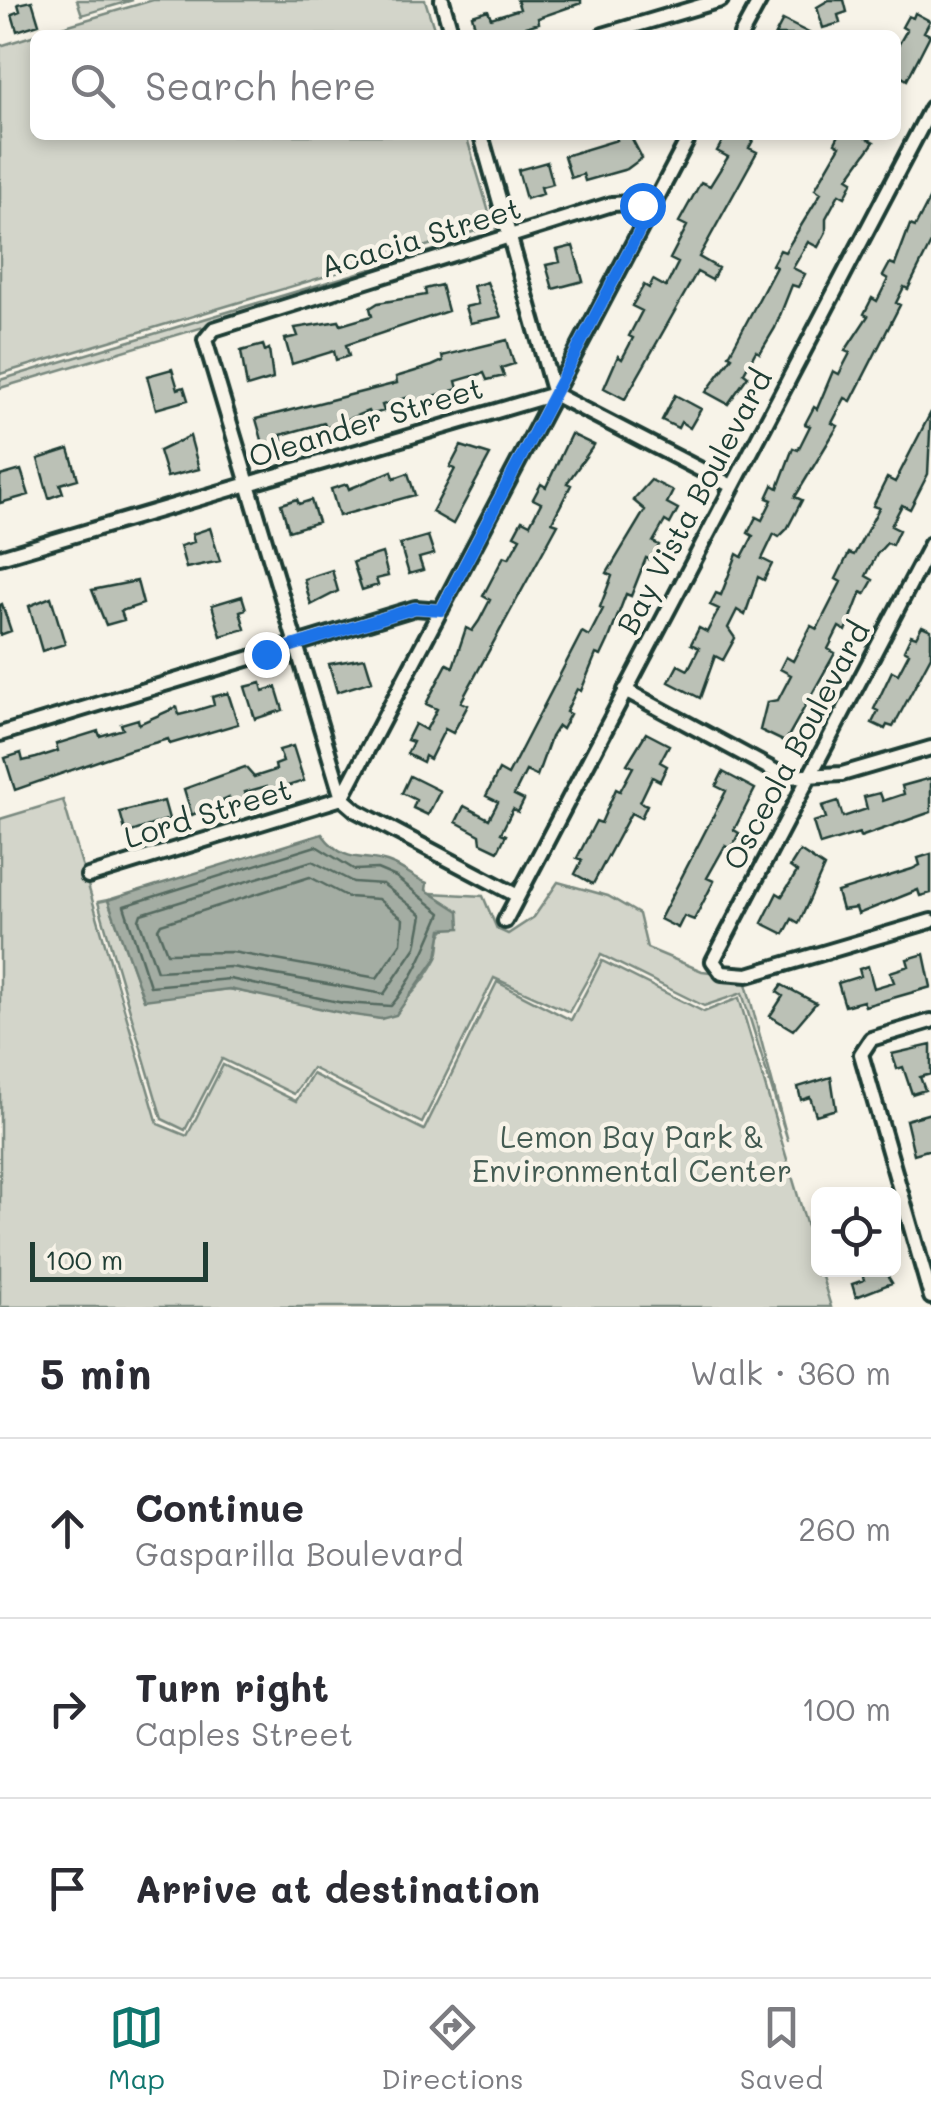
<!DOCTYPE html>
<html lang="en">
<head>
<meta charset="utf-8">
<style>
  body { margin:0; font-family:Mali,sans-serif; background:#f2f2f3; color:#2b2b33 }
  .controls { position:absolute; right:30px; bottom:30px; display:grid; overflow:hidden; border-radius:15px; box-shadow:0 5px 15px #0003 }
  .controls button { width:90px; height:90px; display:grid; place-items:center; padding:0; border:0; border-bottom:2px solid #e1e1e2; background:#fff; color:#2b2b33; font:50px sans-serif }
  .scale { position:absolute; left:30px; bottom:25px; width:178px; box-sizing:border-box; padding-left:10px; border:5px solid #1f3d34; border-top:0; font-size:28px; line-height:35px; white-space:nowrap; color:#1f3d34; -webkit-text-stroke:8px #f7f3e8; paint-order:stroke }
  .stop { position:absolute; width:30px; height:30px; margin:-22px; border:8px solid #1a73e8; border-radius:50%; background:#fff }
  .stop.end { background:#1a73e8; border-color:#fff; box-shadow:0 2px 10px #0008 }
  .list { margin:0; padding:0; list-style:none }
  h2 { display:flex; justify-content:space-between; align-items:center; height:130px; margin:0; padding:0 40px; font-size:42px }
  h2 small { font-size:32px; font-weight:400; color:#7c7c81 }
  .list li { display:grid; grid-template-columns:65px 1fr auto; gap:30px; align-items:center; box-sizing:border-box; height:180px; padding:0 40px; border-top:2px solid #e1e1e2 }
  .list b { display:block; font-size:38px; white-space:nowrap }
  .list p { margin:0; font-size:32px; white-space:nowrap; color:#7c7c81 }
  .list em { font-size:32px; font-style:normal; color:#7c7c81 }
  .icon { flex:none; width:55px; height:55px; fill:none; stroke:currentColor; stroke-width:2; stroke-linecap:round; stroke-linejoin:round }
  .map { position:relative; flex:none; width:931px; height:1307px; overflow:hidden }
  .search { position:absolute; background:#fff; box-shadow:0 5px 15px #0003; left:30px; right:30px; top:30px; height:110px; display:flex; align-items:center; gap:25px; box-sizing:border-box; padding:0 35px; border-radius:15px; color:#7c7c81; font-size:38px }
  .sheet { height:670px; background:#fff }
  nav { display:flex; justify-content:space-around; align-items:center; box-sizing:border-box; height:140px; border-top:2px solid #e1e1e2; background:#fff; font-size:28px; color:#7c7c81 }
  nav a { display:grid; justify-items:center; gap:5px }
  nav .on { color:#0f766e }
  .map>svg:first-child { display:block }
</style>
</head>
<body>
<div class="map">
<svg width="931" height="1307" viewBox="0 0 931 1307">
  <rect width="100%" height="100%" fill="#f7f3e8"/>
  <filter id="ink" filterUnits="userSpaceOnUse"><feTurbulence type="fractalNoise" baseFrequency=".01" numOctaves="2"/><feDisplacementMap in="SourceGraphic" scale="20" xChannelSelector="R" yChannelSelector="G"/><feConvolveMatrix kernelMatrix="1 2 1 2 8 2 1 2 1" color-interpolation-filters="sRGB"/></filter>
  <g filter="url(#ink)">
    <path fill="#d3d5ca" stroke="#79897f" stroke-width="2.5" d="M77 0H133L82 15Z
      M153 0H425L436 35H35Z
      M35 35V135H466L493 226 0 374V46Z
      M472 135H484L514 234 0 388V380L495 232 498 225Z
      M63 800 158 1124 187 1136 223 1065 296 1101 312 1074 424 1130 497 982 571 1020 602 961 704 1012 739 998 831 1307H0V819Z
      M558 882 608 896 639 914 647 948 702 971 744 976 788 1141 742 993 704 1006 601 955 569 1012 494 978 422 1123 312 1068 294 1094 222 1059 185 1130 162 1119 98 902 108 900 144 999 229 989 381 1019C404 1005 424 983 437 958 443 945 436 937 446 928V903L431 893 483 896 497 929 508 934 534 917Z"/>
    <path fill="#a4ada3" stroke="#6f8077" stroke-width="2.5" d="M322 834C347 868 365 852 392 864 405 869 414 878 427 883L426 890 459 911 460 928 442 929 437 957 396 1015 381 1019 347 1014 229 989 144 1000 108 900Z"/>
    <g fill="none" stroke-linecap="round" stroke-linejoin="round">
      <path stroke="#546a60" stroke-width="2.5" d="M316 846 355 870 377 869 396 877 441 913C428 943 415 978 391 1006L343 1003 230 979 150 986 124 906Z
        M312 861 353 882 383 884 422 915 416 947 384 994 231 967 157 971 139 920 141 914Z
        M310 877 348 897 378 899 403 919 401 943 377 978 232 952 167 953 158 929 161 924Z"/>
    </g>
    <path fill="#bbc1b6" stroke="#1f3d34" stroke-width="2.5" d="M517 0H581V3L538 18 539 23 500 35H477L472 15 488 10 491 18 520 9Z
      M829 0H844L847 12 838 15 840 23 823 28 817 7Z
      M32 1 39 24 17 31 12 14 20 11 18 4Z
      M915 13 930 21 924 32 930 35 907 80 902 77 896 89V49L907 30 902 27 908 16 913 18Z
      M783 20 813 35H775Z
      M615 135H630L642 158 627 169 585 181 583 174 571 178 564 156 617 140Z
      M726 135H756L749 148 757 152 699 257 718 268 712 280 697 272 625 399 604 388 618 356 622 359 633 338 629 336 642 311 632 306 644 285 649 288 653 280 666 287 678 263 670 259 687 226 679 222 701 182 710 186 728 157 717 151Z
      M839 135H861L874 142 848 178 853 181 845 197 839 194 826 218V232L818 247 808 242 793 268 805 274 798 287 792 285 775 328 760 353 756 351 744 373 748 376 728 404 706 392 732 357 729 355 776 267 772 265 780 250 785 252 821 193 815 189 840 146 835 143Z
      M547 162 553 184 541 187 543 194 526 199 518 170Z
      M931 196V243L908 289 904 287 896 303 900 305 851 401 845 398 832 423 838 426 795 497 802 500 787 529 779 537 774 534 762 559 772 564 764 580 758 577 745 615 737 610 728 628 735 638 723 660 715 656 700 698 669 682 678 665 688 670 699 648 691 644 699 628 707 632 719 609 710 605 716 593 721 595 737 554 742 557 753 536 748 533 756 517 762 520 772 500 767 498 773 485 778 488 793 448 798 450 810 426 805 424 814 407 817 409 833 371 839 374 850 353 845 351 868 316 864 314 872 298 877 301 888 279 883 276 890 263 895 265 910 225 915 227Z
      M573 246 583 281 553 289 546 265 560 262 557 250Z
      M487 282 501 317 470 323 465 307 478 304 473 286Z
      M441 285 448 311 346 345 349 356 336 360 334 351 292 364 285 339 298 336 295 328 339 321 341 325 372 316 370 308 378 303 426 295 425 289Z
      M507 340 514 364 501 368 504 376 487 380 484 373 456 381 458 389 410 403 409 397 382 405 384 411 370 415 368 411 326 428 324 423 281 435 282 441 264 447 256 419 397 383 396 377 432 366 443 361 442 356Z
      M263 345 265 351 269 349 273 379 247 387 241 351Z
      M172 369 178 389 184 387 188 400 156 409 147 376Z
      M675 395 701 409 690 428 681 422 678 428 662 420Z
      M931 412 928 474 910 509 902 505 891 526 899 530 892 545 887 543 877 554 866 576 873 580 865 594 861 592 846 631 839 627 828 649 835 653 785 742 760 730 767 702 778 700 791 675 780 669 786 657 793 661 811 626 817 629 841 582 836 579 849 553 854 555 879 508 873 506 887 478 895 482Z
      M571 434 594 445 567 483 571 485 552 522 558 524 461 702 468 705 453 733 445 729 430 759 425 756 423 762 407 754 413 742 407 740 415 724 426 730 437 709 426 704 447 664 453 667 466 628 472 631 479 621 490 600 483 596 504 556 509 558 520 538 514 535 522 520 530 524 541 503 533 499 541 484 546 487Z
      M190 436 199 469 167 477 159 451Z
      M461 446 490 455 453 524 432 512 455 469 450 467Z
      M69 449 78 479 60 484 63 493 49 498 38 459Z
      M21 470 29 495 0 503V476Z
      M392 471 394 478 408 473 415 495 339 516 331 489 347 484 349 489Z
      M651 480 673 491 667 503 678 509 670 524 665 521 653 542 659 545 651 560 646 558 631 596 626 594 608 641 601 656 596 654 581 691 577 689 566 712 570 714 562 729 558 726 551 737 537 776 526 771 514 795 524 800 518 812 513 809 501 833 506 835 498 851 481 843 480 835 456 822 464 806 489 819 498 802 486 796 499 770 508 775 582 632 589 636 603 609 600 607 612 576 607 573 645 510 633 500Z
      M297 499 299 504 311 500 318 522 289 531 281 504Z
      M210 528 220 561 186 568 180 546 194 542 192 534Z
      M428 536 434 554 419 558 423 570 409 574 400 544Z
      M382 553 388 576 376 579 378 585 362 590 353 562Z
      M332 570 338 591 311 605 304 579Z
      M137 581 143 604 121 611 124 620 106 625 92 590Z
      M242 596 246 609 240 611 245 629 221 636 212 605Z
      M51 597 65 644 42 651 29 606Z
      M2 604 11 631 0 635V605Z
      M922 626 931 630V656L893 727 887 725 885 729 872 723 878 711 874 709 892 671 898 674 909 653 904 650 911 635 916 637Z
      M365 658 372 681 337 692 329 664Z
      M261 683 263 691 276 687 283 710 255 719 245 687Z
      M228 693 238 724 170 744 168 739 129 750 15 790 5 758 21 753 23 761 36 758 58 751 56 744 98 731 100 736 123 729 121 724 138 719 139 724 177 707 179 715 191 712 214 705 212 697Z
      M646 733 669 745 660 762 667 766 660 781 652 777 640 802 647 805 641 818 631 813 593 884 575 874 582 860 577 858 596 821 601 823 616 789 620 791 633 767 627 764Z
      M293 746 304 781 269 792 267 786 245 792 247 798 231 803 229 798 192 815 184 789 245 767 254 777 276 770 275 765 283 762 279 750Z
      M723 772 755 789 734 830 739 833 731 849 725 846 707 878 714 881 694 920 684 916 678 928 660 919 726 791 716 786Z
      M410 776 440 791 428 815 413 808 416 800 402 793Z
      M931 778V812L860 837 859 833 820 845 813 822 826 818 822 806 838 801 843 817 867 809 864 797 880 793 883 801 904 794 902 786Z
      M164 801 169 819 126 834 120 812Z
      M800 851 824 867 799 923 792 919 784 934 762 923 777 893 782 896 797 872 790 867Z
      M931 854V893L920 896 918 890 858 914 856 908 842 910 837 892 912 869 920 865 918 858Z
      M924 954 931 987 865 1006 863 1001 845 1006 838 983 861 976 859 969 868 966 874 988 894 982 890 972 909 966 907 959Z
      M782 985 816 1003 793 1030 770 1016 783 996 777 992Z
      M931 1045V1074L920 1077 925 1090 912 1094 903 1067 897 1069 892 1054Z
      M831 1077 836 1109 816 1115 810 1097 801 1100 798 1087Z
      M931 1113V1149L914 1154 906 1120Z
      M861 1270H884L892 1283 856 1297 852 1284 864 1280Z"/>
    <g fill="none" stroke-linecap="round" stroke-linejoin="round">
      <g stroke="#1f3d34" stroke-width="20">
        <path id="street" d="M442 0 452 35
          M603 35 721 0
          M741 35 760 0
          M481 135 554 394
          M931 544 713 961 722 973 748 975 931 921
          M0 557 554 394 732 486
          M625 690 786 777 842 774 931 748
          M0 734 415 608 441 610
          M88 876 342 798 690 135
          M516 895 357 811 342 798 205 340 214 329 612 204 633 203 651 209
          M505 921 931 108
          M931 1021 871 1039 861 1054 931 1297"/>
      </g>
      <use href="#street" stroke="#f7f3e8" stroke-width="12"/>
    </g>
  </g>
  <g fill="none" stroke-linecap="round" stroke-linejoin="round" filter="url(#ink)">
    <path stroke="#1a73e8" stroke-width="12" d="M266 654 415 608 441 610 651 209 642 205"/>
  </g>
  <g text-anchor="middle" stroke-width="9" stroke-linejoin="round" paint-order="stroke">
    <g font-size="30" fill="#1f3d34" stroke="#f7f3e8">
      <text transform="translate(421 238) rotate(-17)" y="10">Acacia Street</text>
      <text transform="translate(366 423) rotate(-17)" y="10">Oleander Street</text>
      <text transform="translate(695 502) rotate(-62)" y="10">Bay Vista Boulevard</text>
      <text transform="translate(797 746) rotate(-62)" y="10">Osceola Boulevard</text>
      <text transform="translate(208 814) rotate(-17)" y="10">Lord Street</text>
    </g>
    <g font-size="30" fill="#435b52" stroke="#f7f3e8">
      <text x="632" y="1148">Lemon Bay Park &amp;<tspan x="632" dy="34">Environmental Center</tspan></text>
    </g>
  </g>
</svg>
<div class="controls">
<button><svg class="icon" aria-label="locate" viewBox="0 0 24 24"><circle cx="12" cy="12" r="6"/><path d="M12 2v4M12 18v4M2 12h4M18 12h4"/></svg></button>
</div>
<div class="scale">100 m</div>
<div class="stop" style="left:642px;top:205px"></div>
<div class="stop end" style="left:266px;top:654px"></div>
<div class="search"><svg class="icon" aria-label="search" viewBox="0 0 24 24"><circle cx="10" cy="10" r="6"/><path d="M15 15l6 6"/></svg>Search here</div>
</div>
<section class="sheet">
<h2>5 min<small>Walk · 360 m</small></h2>
<ul class="list">
<li><svg class="icon" aria-label="ahead" viewBox="0 0 24 24"><path d="M12 20V5M6 11l6-6 6 6"/></svg><div><b>Continue</b><p>Gasparilla Boulevard</p></div><em>260 m</em></li>
<li><svg class="icon" aria-label="right" viewBox="0 0 24 24"><path d="M7 20v-9h11M14 6l5 5-5 5"/></svg><div><b>Turn right</b><p>Caples Street</p></div><em>100 m</em></li>
<li><svg class="icon" aria-label="arrive" viewBox="0 0 24 24"><path d="M6 21V4h12l-3 4 3 4H6"/></svg><div><b>Arrive at destination</b></div></li>
</ul>
</section>
<nav>
<a class="on"><svg class="icon" aria-label="map" viewBox="0 0 24 24"><path d="M3 6l6-2 6 2 6-2v14l-6 2-6-2-6 2zM9 4v14M15 6v14"/></svg>Map</a>
<a><svg class="icon" aria-label="directions" viewBox="0 0 24 24"><path d="M12 3l9 9-9 9-9-9zM9 14v-3h6M13 9l2 2-2 2"/></svg>Directions</a>
<a><svg class="icon" aria-label="saved" viewBox="0 0 24 24"><path d="M7 4h10v16l-5-4-5 4z"/></svg>Saved</a>
</nav>
</body>
</html>
